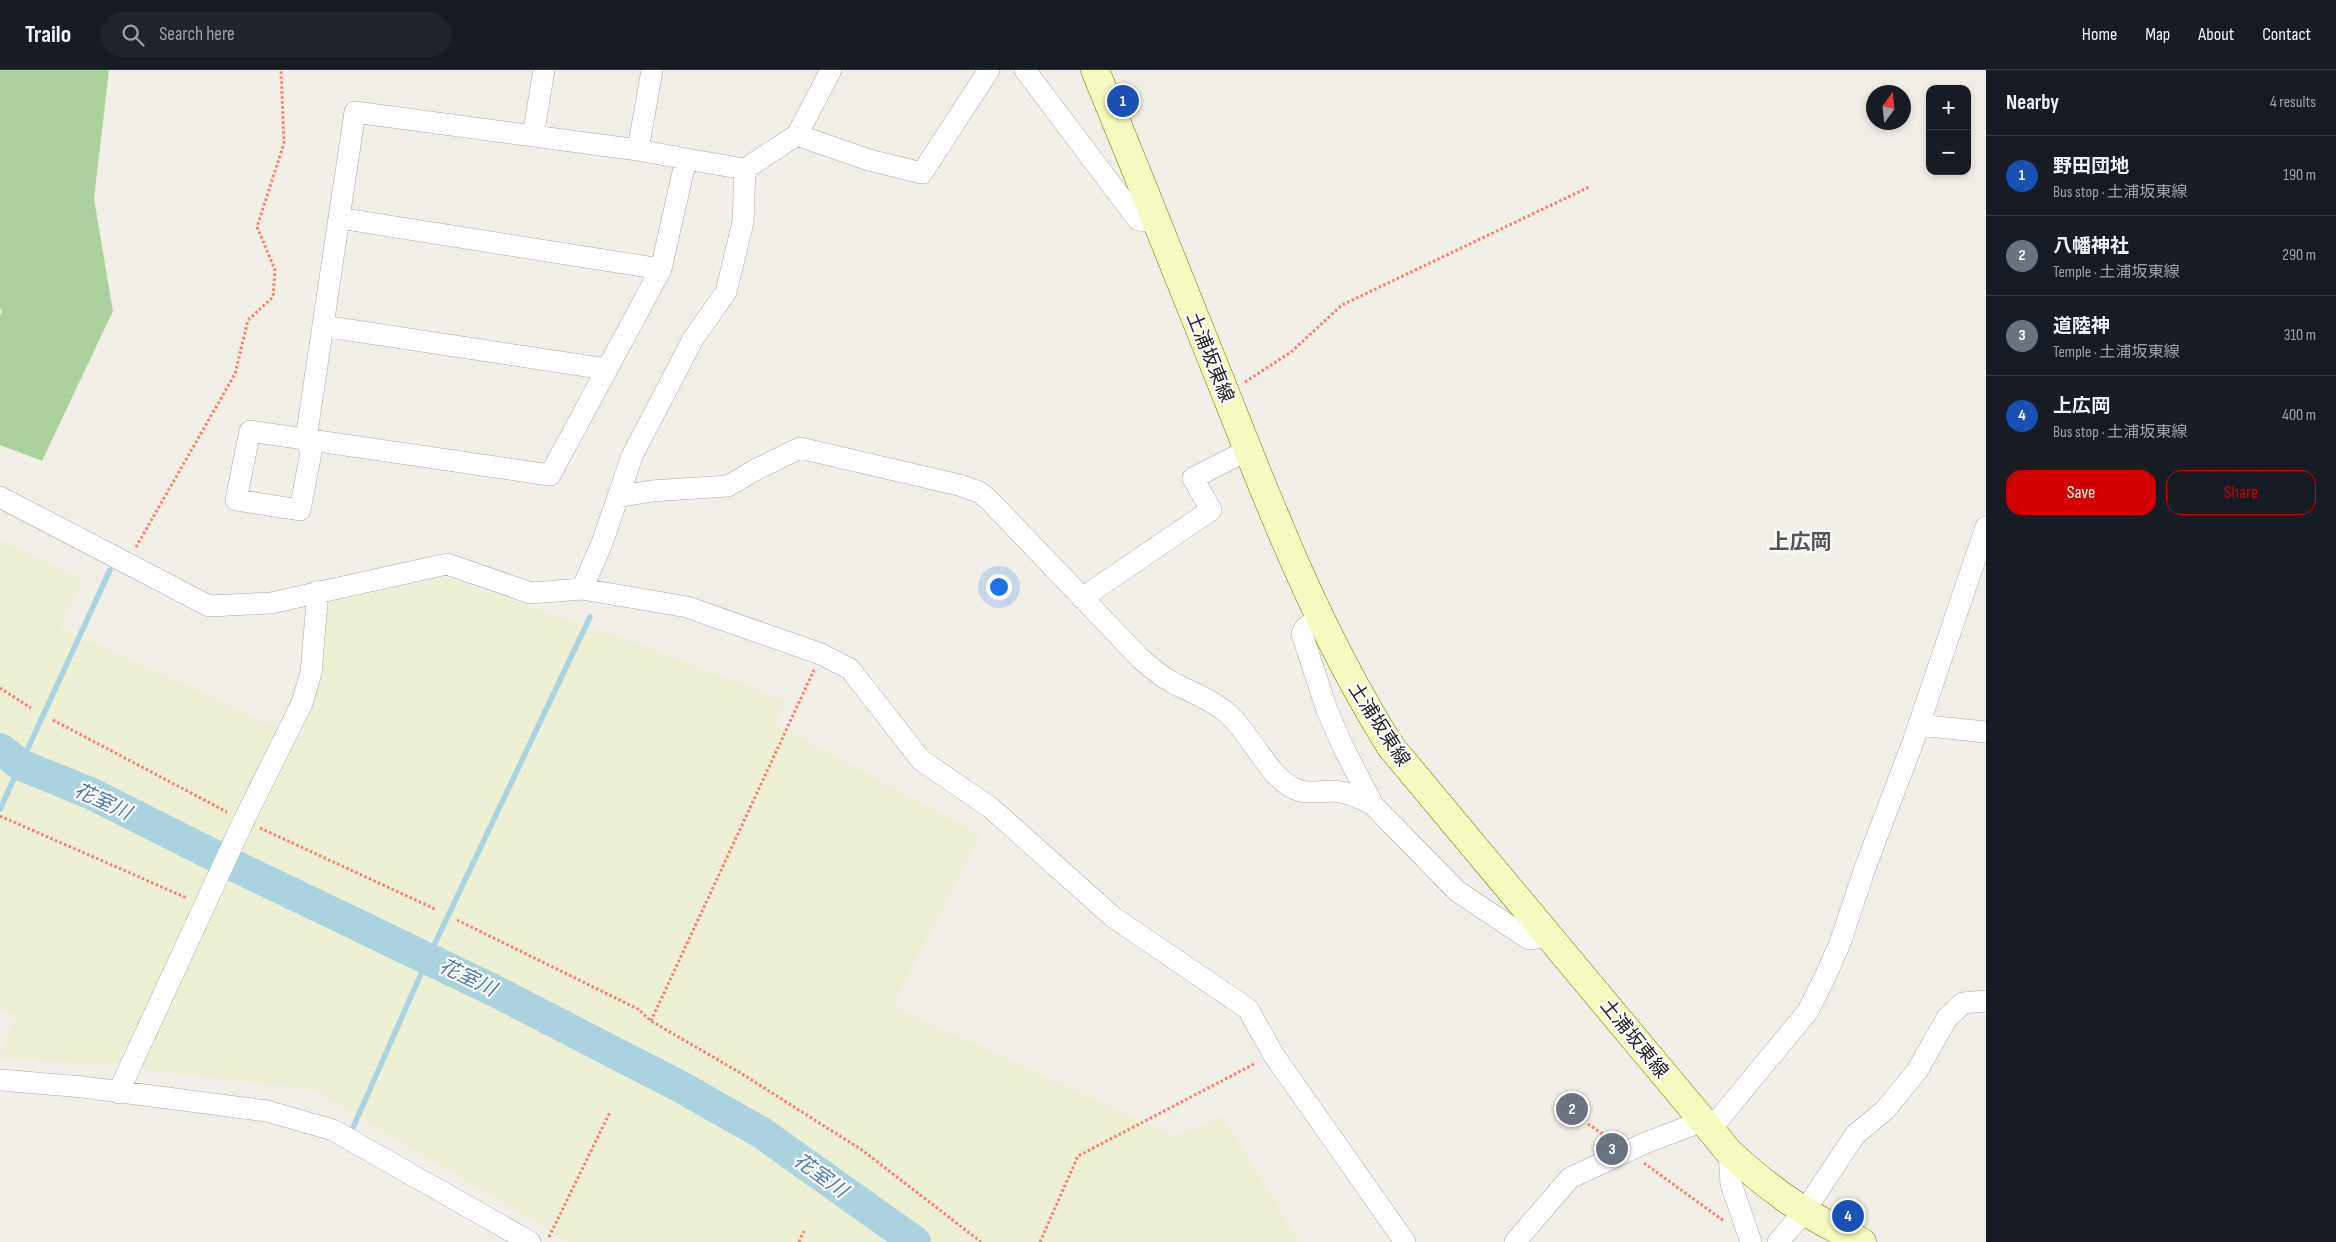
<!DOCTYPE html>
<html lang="en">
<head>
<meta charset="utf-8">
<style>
  body { margin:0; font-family:"Sofia Sans Condensed","Noto Sans JP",sans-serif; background:#20242c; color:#f1f3f6 }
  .controls { position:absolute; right:15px; top:15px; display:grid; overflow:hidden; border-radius:10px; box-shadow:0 2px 8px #0003 }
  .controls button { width:45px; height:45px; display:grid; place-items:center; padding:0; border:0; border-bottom:1px solid #363941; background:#171b24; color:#f1f3f6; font:25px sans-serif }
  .compass { position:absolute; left:1866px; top:15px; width:45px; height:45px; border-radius:50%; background:#171b24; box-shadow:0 2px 8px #0003; rotate:15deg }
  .you { position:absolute; left:998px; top:516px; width:18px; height:18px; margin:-12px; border:4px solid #fff; border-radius:50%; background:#1a73e8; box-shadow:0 0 0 8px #1a73e833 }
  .badge { display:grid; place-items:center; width:32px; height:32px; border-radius:50%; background:#d40000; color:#fff; font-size:16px; font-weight:700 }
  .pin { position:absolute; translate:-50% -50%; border:2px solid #fff; box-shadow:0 1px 5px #0006 }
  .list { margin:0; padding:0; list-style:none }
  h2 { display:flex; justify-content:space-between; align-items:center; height:65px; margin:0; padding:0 20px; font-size:21px }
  h2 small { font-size:16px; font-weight:400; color:#9ea1a6 }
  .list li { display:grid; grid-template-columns:32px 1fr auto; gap:15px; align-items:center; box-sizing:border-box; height:80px; padding:0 20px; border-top:1px solid #363941 }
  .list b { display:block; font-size:19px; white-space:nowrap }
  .list p { margin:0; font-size:16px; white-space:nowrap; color:#9ea1a6 }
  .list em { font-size:16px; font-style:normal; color:#9ea1a6 }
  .actions { display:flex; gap:10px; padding:15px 20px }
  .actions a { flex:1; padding:11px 0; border:1px solid #d40000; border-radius:15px; text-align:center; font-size:18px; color:#d40000 }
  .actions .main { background:#d40000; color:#fff }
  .icon { flex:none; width:28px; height:28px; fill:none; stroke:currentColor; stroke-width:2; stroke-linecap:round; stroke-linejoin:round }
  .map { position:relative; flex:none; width:1986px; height:1172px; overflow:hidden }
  header { display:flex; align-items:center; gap:30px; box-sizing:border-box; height:70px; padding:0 25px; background:#171b24; border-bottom:1px solid #363941 }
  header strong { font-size:24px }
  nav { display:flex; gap:28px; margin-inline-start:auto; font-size:18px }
  .search { width:350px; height:45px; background:#20242c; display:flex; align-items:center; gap:12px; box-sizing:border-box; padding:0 18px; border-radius:28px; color:#9ea1a6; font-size:19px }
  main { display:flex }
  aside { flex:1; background:#171b24 }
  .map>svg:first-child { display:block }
</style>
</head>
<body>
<header>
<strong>Trailo</strong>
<div class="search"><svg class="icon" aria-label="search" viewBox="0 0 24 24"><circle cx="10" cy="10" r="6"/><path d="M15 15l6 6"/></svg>Search here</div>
<nav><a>Home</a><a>Map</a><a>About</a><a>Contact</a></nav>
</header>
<main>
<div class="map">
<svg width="1986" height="1172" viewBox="0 0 1986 1172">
  <rect width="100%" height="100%" fill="#f2efe9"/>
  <path fill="#eef0d5" d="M0 470 83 509 60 557 302 669 329 530 447 508 618 566 786 631 776 654 980 765 893 936 1174 1066 1223 1047 1300 1172H569L314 1020 108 995 0 988V983L17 946 0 938Z"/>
  <path fill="#add19e" d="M0 0H109L94 129 113 241 42 391 0 375V245L2 242 0 238Z"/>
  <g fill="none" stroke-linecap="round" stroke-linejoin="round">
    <path stroke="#aad3df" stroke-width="5.5" d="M0 739 110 500
      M351 1062 428 888 590 547"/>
    <path stroke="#aad3df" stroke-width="32" d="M0 679 21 695 90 723 237 797 495 921 681 1017 762 1063 915 1172"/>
  </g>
  <path fill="#c7bfb8" stroke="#c4b6ab" d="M1571 1033 1586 1045 1576 1057 1561 1045Z"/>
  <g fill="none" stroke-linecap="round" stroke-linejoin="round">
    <g stroke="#a9a9a9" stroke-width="22">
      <path id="street" d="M1025 0 1138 150 1157 152
        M797 65 869 90 922 103 989 0
        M533 66 544 0
        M638 80 652 0
        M686 89 745 99 797 65 831 0
        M339 148 306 369 311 382 300 440 236 430 250 361 550 405 661 199 686 89 638 80 355 42 339 148
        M339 148 661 199
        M323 256 606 299
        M0 427 209 536 271 533 447 494 531 523 582 519 687 537 821 584 850 599 921 690 991 738 1113 847 1248 939 1273 984 1405 1172
        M618 427 651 421 728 416 757 399 800 378 959 415 979 422 988 429 1140 588C1151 598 1163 608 1177 615 1194 623 1213 631 1227 643 1250 662 1267 705 1293 718 1306 725 1320 721 1334 721 1348 722 1361 728 1373 735L1457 821 1529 869 1550 866
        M582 519 602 473 632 386 693 269 726 222 743 152 745 99
        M1082 528 1211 440 1193 408 1248 380
        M1319 547 1305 558 1302 564 1327 640 1343 677 1373 735
        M1919 655 1986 662
        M0 1010 83 1017 267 1041 333 1060 530 1172
        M118 1023 244 750 302 633 311 603 318 521
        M1710 1060 1808 941 1825 907 1840 873 1865 798 1913 672 1986 457
        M1729 1082 1731 1114 1751 1172
        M1515 1172 1570 1108 1645 1073 1703 1051
        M1778 1172 1804 1142 1855 1065 1885 1040 1917 1001 1947 948 1963 933 1986 931"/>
    </g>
    <g stroke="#707d05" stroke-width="29">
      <path id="secondary" d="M1095 0C1139 107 1182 214 1225 322 1273 444 1321 566 1391 677L1729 1082C1772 1122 1809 1147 1862 1172"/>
    </g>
    <path stroke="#fa8072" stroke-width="3" stroke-dasharray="2.5 2.5" stroke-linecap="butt" d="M1245 312 1291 282 1342 235 1589 117
      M136 477 235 304 248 250 273 227 275 200 257 157 284 73 281 0
      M0 618 31 638
      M53 650 227 742
      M0 746 187 828
      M260 758 435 839
      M457 850 638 939 651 951 739 1002 862 1080 981 1172
      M651 951 814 600
      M1588 1054 1610 1069
      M1644 1093 1724 1151
      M549 1167 610 1042
      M799 1172 804 1161
      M1040 1172 1078 1086 1256 993"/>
    <use href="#street" stroke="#fff" stroke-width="21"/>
    <use href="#secondary" stroke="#f7fabf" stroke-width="28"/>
  </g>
  <g text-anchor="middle" stroke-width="4.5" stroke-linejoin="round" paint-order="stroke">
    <g font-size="19" fill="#222" stroke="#fff">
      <text transform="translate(1211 287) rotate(68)" y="7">土浦坂東線</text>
      <text transform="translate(1380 654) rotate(57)" y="7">土浦坂東線</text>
      <text transform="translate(1635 968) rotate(51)" y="7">土浦坂東線</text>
    </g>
    <g font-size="20" font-style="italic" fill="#4a7aab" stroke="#fff">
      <text transform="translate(103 731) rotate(25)" y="7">花室川</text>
      <text transform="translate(468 907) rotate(26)" y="7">花室川</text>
      <text transform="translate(821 1105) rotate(36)" y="7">花室川</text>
    </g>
    <g font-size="21" font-weight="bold" fill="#555" stroke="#fff">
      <text x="1800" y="479">上広岡</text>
    </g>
  </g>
</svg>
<div class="controls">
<button>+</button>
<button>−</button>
</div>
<svg class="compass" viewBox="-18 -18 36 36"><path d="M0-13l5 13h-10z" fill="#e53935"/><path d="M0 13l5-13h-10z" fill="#9ea1a6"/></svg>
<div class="you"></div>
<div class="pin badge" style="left:1123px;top:31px;background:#1a4fb4">1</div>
<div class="pin badge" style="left:1572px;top:1039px;background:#6b7280">2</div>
<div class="pin badge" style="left:1612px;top:1079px;background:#6b7280">3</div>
<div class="pin badge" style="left:1848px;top:1146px;background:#1a4fb4">4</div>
</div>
<aside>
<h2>Nearby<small>4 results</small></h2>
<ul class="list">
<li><span class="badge" style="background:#1a4fb4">1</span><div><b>野田団地</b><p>Bus stop · 土浦坂東線</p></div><em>190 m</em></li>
<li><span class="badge" style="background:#6b7280">2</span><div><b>八幡神社</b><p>Temple · 土浦坂東線</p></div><em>290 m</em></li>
<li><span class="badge" style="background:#6b7280">3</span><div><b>道陸神</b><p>Temple · 土浦坂東線</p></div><em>310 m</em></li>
<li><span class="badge" style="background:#1a4fb4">4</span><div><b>上広岡</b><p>Bus stop · 土浦坂東線</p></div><em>400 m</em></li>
</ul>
<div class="actions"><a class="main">Save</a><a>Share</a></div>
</aside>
</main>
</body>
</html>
